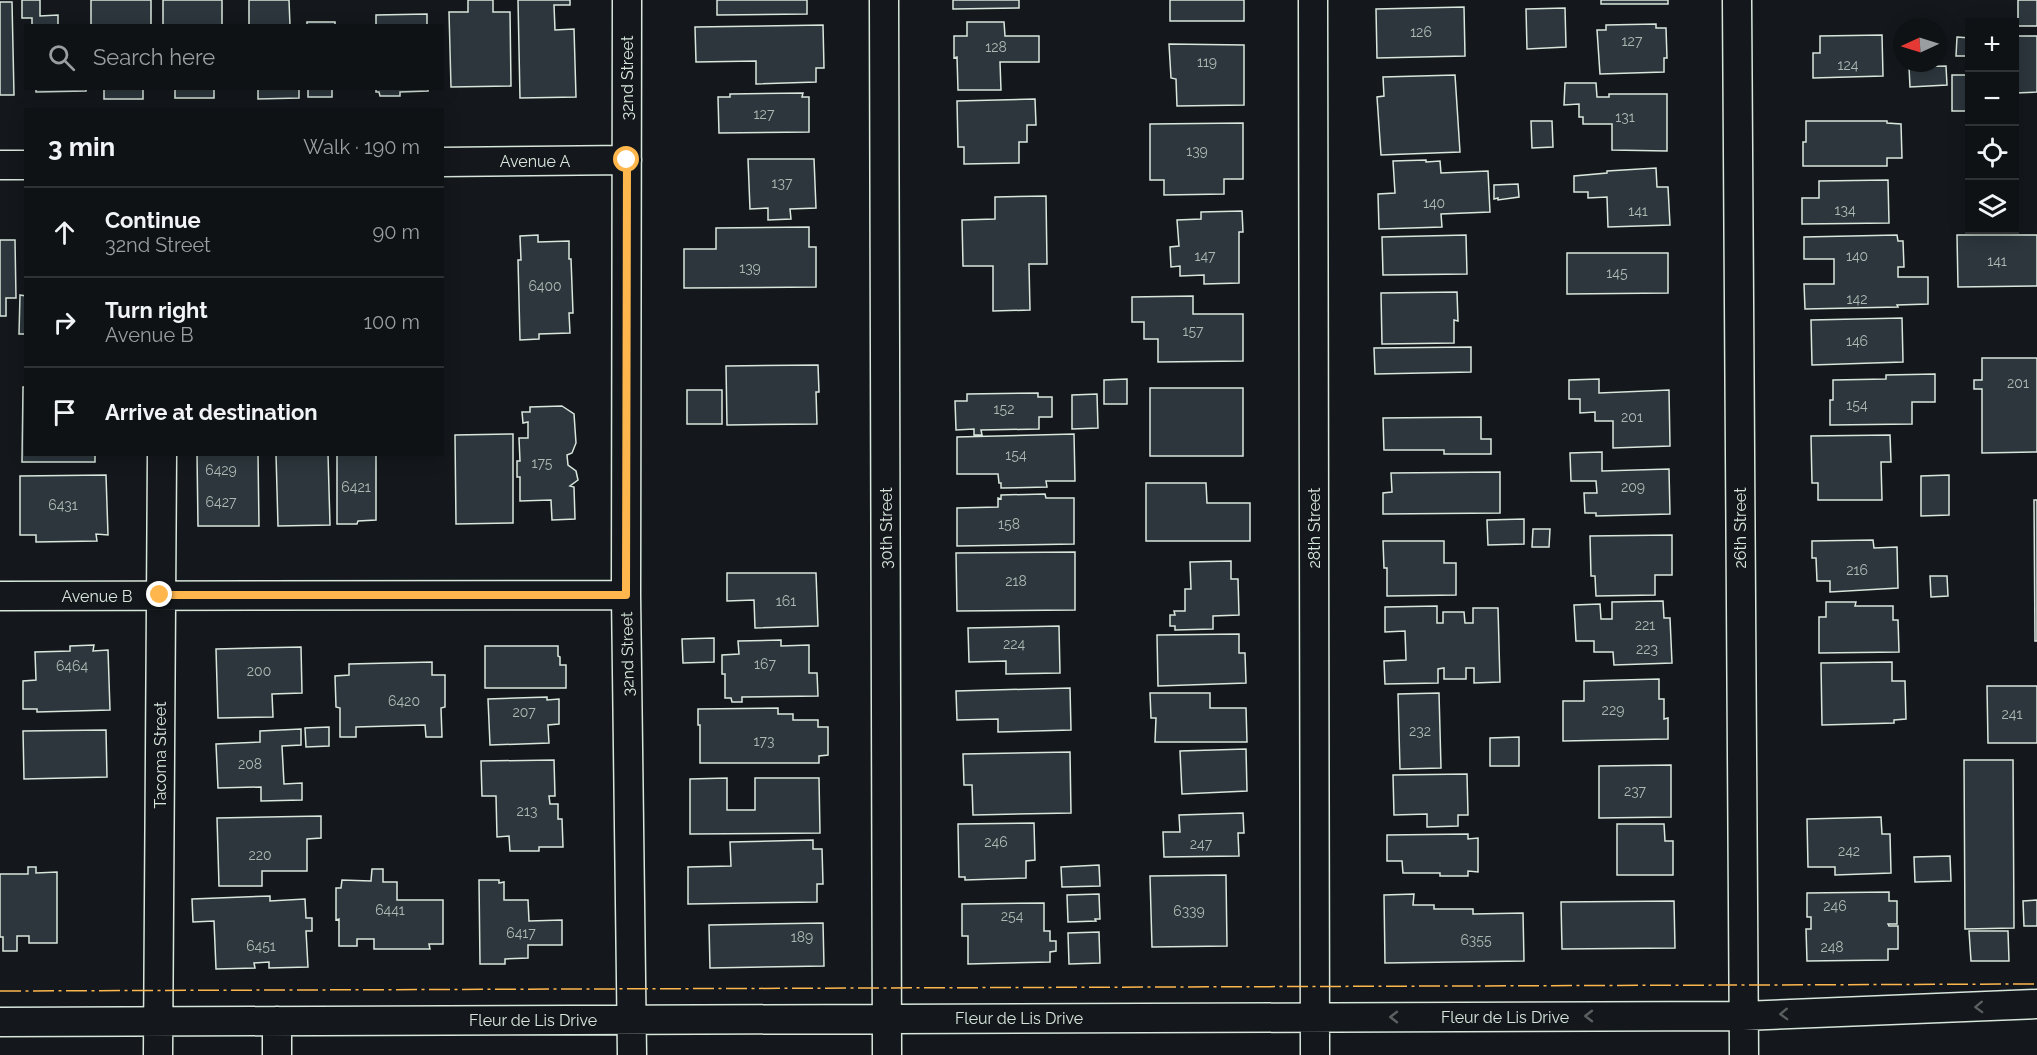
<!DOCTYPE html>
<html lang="en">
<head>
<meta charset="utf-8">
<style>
  body { margin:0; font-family:Raleway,sans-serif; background:#1d2022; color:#f1f3f6 }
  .controls { position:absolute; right:18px; top:18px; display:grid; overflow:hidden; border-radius:0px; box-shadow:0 3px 15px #0003 }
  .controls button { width:54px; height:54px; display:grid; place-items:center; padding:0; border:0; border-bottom:2px solid #2f3234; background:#0f1215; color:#f1f3f6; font:30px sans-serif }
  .compass { position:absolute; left:1893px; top:18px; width:54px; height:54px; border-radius:50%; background:#0f1215; box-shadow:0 3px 15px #0003; rotate:266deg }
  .stop { position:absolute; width:18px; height:18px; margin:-14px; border:4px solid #ffb74d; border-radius:50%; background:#fff }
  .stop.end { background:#ffb74d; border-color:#fff; box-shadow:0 2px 6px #0008 }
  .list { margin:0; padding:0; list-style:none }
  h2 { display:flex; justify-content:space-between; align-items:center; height:78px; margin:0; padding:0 24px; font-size:26px }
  h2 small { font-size:20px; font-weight:400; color:#9b9ea0 }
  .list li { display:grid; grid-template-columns:39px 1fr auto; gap:18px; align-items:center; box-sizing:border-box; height:90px; padding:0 24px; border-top:2px solid #2f3234 }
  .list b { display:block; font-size:22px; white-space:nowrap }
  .list p { margin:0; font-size:20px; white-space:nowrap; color:#9b9ea0 }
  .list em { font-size:20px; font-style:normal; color:#9b9ea0 }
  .icon { flex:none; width:33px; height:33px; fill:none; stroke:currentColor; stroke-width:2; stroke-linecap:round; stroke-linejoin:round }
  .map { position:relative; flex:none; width:2037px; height:1055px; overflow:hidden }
  .search { position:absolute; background:#0f1215; box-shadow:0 3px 15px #0003; left:24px; top:24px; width:420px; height:66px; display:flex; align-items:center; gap:15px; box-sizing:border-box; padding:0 21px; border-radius:0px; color:#9b9ea0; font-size:22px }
  .panel { position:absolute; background:#0f1215; box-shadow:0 3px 15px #0003; left:24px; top:108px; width:420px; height:348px; border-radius:0px }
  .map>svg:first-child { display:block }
</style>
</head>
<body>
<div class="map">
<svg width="2037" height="1055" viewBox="0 0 2037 1055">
  <rect width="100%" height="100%" fill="#14181c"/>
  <path fill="#2c363c" stroke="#d8e6dc" stroke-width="1.5" d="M22 0H40V16L58 15V26H32V18H22Z
    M91 0H151V26H91Z
    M163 0H222V26H163Z
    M249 0H289L290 26H249Z
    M468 0H493V12H510L511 86 451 87 449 12H468Z
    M518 0H570V5H554L555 30 574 29 576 97 520 98Z
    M717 0H807V14L717 15Z
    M953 0H1019V8L953 9Z
    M1170 0H1244V21H1170Z
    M1601 0H1668V4H1601Z
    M2018 0H2037V26H2018Z
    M0 2H12L14 95H0Z
    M1464 7 1465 56 1377 58 1376 9Z
    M1565 8 1566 47 1527 49 1526 9Z
    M427 14V26H376V15Z
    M307 22H335V26H307Z
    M967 22H1004L1005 36H1039V62H1000L1001 90H958L957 57 954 58V36H967Z
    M1656 24V28H1666L1667 58H1664V72L1600 74 1597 30H1606V25Z
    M823 25 824 68H816V82L756 84V61L696 62 695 27Z
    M1882 35 1883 76 1813 78V53H1820V36Z
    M2014 36H2037V92L2015 93 2014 110Z
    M1957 37 1970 38V56H1956Z
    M1169 44 1244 45V105L1177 106 1176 79 1171 78Z
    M1946 66 1947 85 1910 87 1909 67Z
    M1455 75 1460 152 1381 155 1377 97 1384 96 1383 77Z
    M1952 75H1970V111H1952Z
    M1565 83H1596L1597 97H1609V94H1667V151L1612 150V124H1583V117H1579V104L1564 105Z
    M36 88H86V91L36 92Z
    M104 88H143V99H104Z
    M175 88H226V89H214V98H175Z
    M258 88H299V98L258 99Z
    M308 88H332V97H308Z
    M376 88H428V91L400 92V96H380L379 92H376Z
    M803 93 802 97H809V132L719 133 718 97H730V94Z
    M1035 99 1036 125H1027V142H1019V163L964 164V147H958L957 101Z
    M1531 121H1552L1553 147 1532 148Z
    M1806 121H1887V123L1901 124 1902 158H1887V166H1803V142H1806Z
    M1243 123V179H1224V194L1164 195V180H1150V124Z
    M748 159H814L816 208 790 209 791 219 768 220V208L750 209Z
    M1426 160V162L1440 161 1441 173 1488 171 1490 212 1441 214 1442 227 1379 229 1378 194 1395 193 1393 161Z
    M1656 168 1657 187H1668L1670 225 1608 227 1607 197 1588 198V192H1574V176L1607 173V171Z
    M1888 180 1889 223 1802 224V198H1819V181Z
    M1518 184 1519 197 1498 200V198L1494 199V185Z
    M1046 196 1047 264H1029L1030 310 993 311V266H963L962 220 995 219V197Z
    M1242 211 1243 232H1239V283L1204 284V275L1180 276V266L1171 267 1170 247 1179 246 1177 220 1201 219V212Z
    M809 227V247H816V287L684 288V249H716V228Z
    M538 235V242L569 241V259H571L573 313H569L570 333 539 334V339L520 340 518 260H521L520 236Z
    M1466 235 1467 274 1383 275 1382 237Z
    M1897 235 1898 241H1903L1904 267H1898V277H1928V304L1897 305 1898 307 1805 309 1804 284H1834V259H1804V237Z
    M1957 235H2037V286L1958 287Z
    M0 240H15L16 298H6V316H0Z
    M1567 253H1668V293L1567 294Z
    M1457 292 1458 321 1454 320V343L1382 344 1381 293Z
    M20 295 26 296V334H19Z
    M1193 296V314H1243V361L1158 362V339H1144V322H1132V297Z
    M1902 318 1903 362 1812 365 1811 320Z
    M1471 347V372L1375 374 1374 348Z
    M1982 358H2037V452L1982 453V389H1974V380H1982Z
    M818 365 819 392H816L817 424 727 425 726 366Z
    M1935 374V402H1912V424L1830 425V400H1833V380L1886 379V375Z
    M1127 379V404H1104V380Z
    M1599 379V393L1669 390 1670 446 1613 448V421H1595V412L1580 413V399H1569V380Z
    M23 387H26V454H95V462H22Z
    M1150 388H1243V456H1150Z
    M687 390H722V424H687Z
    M1038 393V397H1052V417H1039V429L981 430 982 435H974V429L956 430 955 401H967V394Z
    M1097 394 1098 428 1072 429V395Z
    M562 406 574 414 576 443 572 453 567 455 568 465 576 471 578 480 570 486 574 487 575 519 552 520 551 500 520 501V477H517V461H520L519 438H528V422L523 423 522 412H530V407Z
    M1481 417V439H1491V454H1444V450H1384L1383 418Z
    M513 434V523L456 524 455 435Z
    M1074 434 1075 481H1046L1047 487 1001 488V483H999L998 474H957V437Z
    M1890 435 1891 462H1881L1882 500H1818V483H1812L1811 436Z
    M1602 452V471L1669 469 1670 514 1596 516V513H1585L1584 493H1597L1596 481H1571L1570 453Z
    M197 454H258L259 526H198Z
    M276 454H328L330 525 278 526Z
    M337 454H376V520L358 521 357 524H337Z
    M1500 472V513L1383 514V493L1392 492 1391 473Z
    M106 475 108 535 96 534 97 541 36 542V535H20V476Z
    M1949 475V515L1921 516V476Z
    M1146 483H1206L1207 503H1250V541H1146Z
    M1045 494 1046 498H1074V544L957 546V508L998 507V498L1001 499V495Z
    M2034 500H2037V641H2035Z
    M1524 519V544L1488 545 1487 520Z
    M1533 529H1550L1549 547H1532Z
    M1672 535V575H1655V595L1596 596 1595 576H1591L1590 536Z
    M1873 540 1874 548 1897 547 1898 588 1830 592V581H1817L1816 558H1812V541Z
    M1383 541H1444V563H1456V595L1387 596V568H1384Z
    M1075 552V610L957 611 956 553Z
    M1231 561V579H1238L1239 615 1213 616V629L1175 630V626H1170V615H1175L1174 611H1185V589H1191L1190 562Z
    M727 573H816L818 626 755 628 754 600 727 601Z
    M1930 576H1947L1948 596 1931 597Z
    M1663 601 1664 618H1670L1672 663 1614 665 1613 652H1594V641H1576L1574 605 1600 604 1601 619H1612V602Z
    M1826 602H1856L1855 606H1893V620H1898L1899 652 1819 653V617H1826Z
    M1437 606V623H1443V612H1464L1465 623H1473V608H1498L1500 682 1474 683V668H1466V679H1444V668L1438 669V683L1385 684 1384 661 1406 660 1405 631 1385 632V607Z
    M1059 626 1060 673 1006 674V661L969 662 968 628Z
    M1239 634V653H1245L1246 683 1158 686 1157 635Z
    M714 638V662L683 663 682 639Z
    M781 640V646L809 645V673H817L818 696 742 697V702H732L731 698H725V674H722V655L739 654 738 641Z
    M94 645 93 651 108 650 110 710 37 712V709H23V681L36 680 35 652 70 651V646Z
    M485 646H558V656L560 657V665H566V688H485Z
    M301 647 302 693 272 694 273 717 218 718 216 649Z
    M432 662V675H445V707L441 708 442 737H426L425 725 356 727V737H340V708L336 707 335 676 349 675V664Z
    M1892 662V681H1905L1906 719 1894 720V723L1822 725 1821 663Z
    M1659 679V699H1664V719L1668 718V739L1563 741V701H1584V681Z
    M1987 686H2037V743H1988Z
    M1070 688 1071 730 998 732V719L957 720 956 691Z
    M1150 693H1210V708H1246L1247 742H1155L1156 718H1151Z
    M1439 693 1441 768 1400 769 1398 694Z
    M547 697V700L559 699V724L548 725 549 743 490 745 488 699Z
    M778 708V714H793V720H818V727H828V755L819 756V763H700V725H698V709Z
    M329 727V746L306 747 305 728Z
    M301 729V745L282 746 284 784 302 783V800L261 801V787L218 788 216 744 260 742V731Z
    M106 730 107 777 24 779 23 731Z
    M1519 737V766H1490V738Z
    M1246 749 1247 791 1182 794 1180 751Z
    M1070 752 1071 813 973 815 972 785H964L963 754Z
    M554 760 555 796H549L550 804H558V819H562L563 847H539V851H510L509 836 497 837 496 796H482L481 761Z
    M1964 760H2013L2014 928 1965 929Z
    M1671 765V817L1599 818V766Z
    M1467 774 1468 815H1458V826L1427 827V814L1394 815 1393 775Z
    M727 778V810H755V778H819L820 833 690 834V779Z
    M1243 813 1244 833H1238L1239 856 1164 857 1163 832H1180L1179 815Z
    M321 816V838L307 839V871H262V886H219L217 818Z
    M1881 817 1882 834H1890L1891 873 1835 875V867H1808L1807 819Z
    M1034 823 1035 860 1026 861V878L965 880V877H959L958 824Z
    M1617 824H1664L1665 841H1673V875H1617Z
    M1468 834V839L1478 838V872L1468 871V876H1440V873H1403L1402 861H1387V835Z
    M813 840V849H822L823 884H817V902L688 904V867L731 866 730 842Z
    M1950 856 1951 881 1915 882 1914 857Z
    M1099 865 1100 886 1062 887 1061 867Z
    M28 867H36V873L57 872V943H29V936H17V951H3V937H0V874H28Z
    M372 869H383V882H397V900H443V944H429L430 949H374V939H357V946H339V919L336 920V888H341L342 880 371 881Z
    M1226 875 1227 946 1152 947 1150 876Z
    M479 880H499V883L504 882V900H528L529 921 562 920V945H528V958L505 959V964H480Z
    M1889 892V901H1897V924H1888L1889 926H1898V949H1888V960L1807 961 1806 929H1811V917H1807V893Z
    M1099 894 1100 919H1095L1096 921 1068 922 1067 895Z
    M1414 894 1413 905H1434V909H1473V914L1523 913 1524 961 1385 963 1384 895Z
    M270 896V901L305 899 306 918H312V931H306L308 967 269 968V962L254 963 255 968 216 969 214 921 193 922 192 899Z
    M2037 900V926H2024L2023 901Z
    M1674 901 1675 948 1562 949 1561 902Z
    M1044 903V931H1050V941H1056V951L1050 952V962L968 964V936H962V904Z
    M823 923 824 966 710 968 709 925Z
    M1969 931H2008L2009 961H1971Z
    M1099 932 1100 963 1069 964 1068 933Z"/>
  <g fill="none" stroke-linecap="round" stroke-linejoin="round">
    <g stroke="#d8e6dc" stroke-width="31">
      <path id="minor" d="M627 0 626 595 632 1055
        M884 0 887 1055
        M1313 0 1315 1055
        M1737 0 1744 1055
        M442 162 627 160
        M0 165H26
        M0 596 626 595
        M277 1021V1055
        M0 1022 1743 1016 2037 1004
        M158 1055 162 454"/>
    </g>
    <use href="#minor" stroke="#14181c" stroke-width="28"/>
    <path stroke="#ffb74d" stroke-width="1.5" stroke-dasharray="21 4.5 3 4.5" stroke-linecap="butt" d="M0 991 2037 984"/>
  </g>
  <defs><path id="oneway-chevron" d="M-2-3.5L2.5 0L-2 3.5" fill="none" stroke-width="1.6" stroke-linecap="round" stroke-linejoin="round" transform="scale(1.5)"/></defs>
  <g stroke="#59605f">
    <use href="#oneway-chevron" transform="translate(1979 1007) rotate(178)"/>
    <use href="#oneway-chevron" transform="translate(1784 1014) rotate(178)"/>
    <use href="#oneway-chevron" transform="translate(1589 1016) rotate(180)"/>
    <use href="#oneway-chevron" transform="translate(1394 1017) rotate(180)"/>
  </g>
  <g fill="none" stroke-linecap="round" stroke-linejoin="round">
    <path stroke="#ffb74d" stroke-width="8" d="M160 595H626L627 160"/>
  </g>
  <g text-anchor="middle" stroke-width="4.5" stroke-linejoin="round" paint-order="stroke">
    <g font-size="14" fill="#adbab4">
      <text x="1421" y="37">126</text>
      <text x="1632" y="46">127</text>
      <text x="996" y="52">128</text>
      <text x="1207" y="67">119</text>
      <text x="1848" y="70">124</text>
      <text x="764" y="119">127</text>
      <text x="1625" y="122">131</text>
      <text x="1197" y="156">139</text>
      <text x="782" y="188">137</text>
      <text x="1434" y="208">140</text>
      <text x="1845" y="215">134</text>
      <text x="1638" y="216">141</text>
      <text x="1205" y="261">147</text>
      <text x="1857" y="261">140</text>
      <text x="1997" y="266">141</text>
      <text x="750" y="273">139</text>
      <text x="1617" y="278">145</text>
      <text x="545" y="291">6400</text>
      <text x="1857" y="304">142</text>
      <text x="1193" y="336">157</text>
      <text x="1857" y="346">146</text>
      <text x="2018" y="388">201</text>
      <text x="1857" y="410">154</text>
      <text x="1004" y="414">152</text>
      <text x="1632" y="422">201</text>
      <text x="1016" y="460">154</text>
      <text x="542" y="468">175</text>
      <text x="221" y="475">6429</text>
      <text x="356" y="492">6421</text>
      <text x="1633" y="492">209</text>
      <text x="221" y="507">6427</text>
      <text x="63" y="510">6431</text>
      <text x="1009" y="529">158</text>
      <text x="1857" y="575">216</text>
      <text x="1016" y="586">218</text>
      <text x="786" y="606">161</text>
      <text x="1645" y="630">221</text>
      <text x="1014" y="649">224</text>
      <text x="1647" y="654">223</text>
      <text x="765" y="669">167</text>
      <text x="72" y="671">6464</text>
      <text x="259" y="676">200</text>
      <text x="404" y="706">6420</text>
      <text x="1613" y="715">229</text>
      <text x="524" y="717">207</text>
      <text x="2012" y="719">241</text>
      <text x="1420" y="736">232</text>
      <text x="764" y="746">173</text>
      <text x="250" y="769">208</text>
      <text x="1635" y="796">237</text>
      <text x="527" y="816">213</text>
      <text x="996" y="847">246</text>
      <text x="1201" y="849">247</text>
      <text x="1849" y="856">242</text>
      <text x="260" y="860">220</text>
      <text x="1835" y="911">246</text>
      <text x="390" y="915">6441</text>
      <text x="1189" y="916">6339</text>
      <text x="1012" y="921">254</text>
      <text x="521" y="938">6417</text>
      <text x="802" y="942">189</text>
      <text x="1476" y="945">6355</text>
      <text x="261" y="951">6451</text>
      <text x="1832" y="952">248</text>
    </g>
    <g font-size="16" fill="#d8e6dc" stroke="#14181c">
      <text transform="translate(627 78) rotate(-90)" y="6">32nd Street</text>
      <text x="535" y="167">Avenue A</text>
      <text transform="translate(886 528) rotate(-90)" y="6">30th Street</text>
      <text transform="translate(1314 528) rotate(-90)" y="6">28th Street</text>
      <text transform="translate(1740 528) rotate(-90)" y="6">26th Street</text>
      <text x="97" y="602">Avenue B</text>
      <text transform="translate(627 654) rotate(-91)" y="6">32nd Street</text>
      <text transform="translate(160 755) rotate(-90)" y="6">Tacoma Street</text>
      <text x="1505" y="1023">Fleur de Lis Drive</text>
      <text x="1019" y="1024">Fleur de Lis Drive</text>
      <text x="533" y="1026">Fleur de Lis Drive</text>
    </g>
  </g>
</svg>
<div class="controls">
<button>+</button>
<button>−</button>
<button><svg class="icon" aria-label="locate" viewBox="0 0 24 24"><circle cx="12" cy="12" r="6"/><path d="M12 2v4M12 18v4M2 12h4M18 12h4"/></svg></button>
<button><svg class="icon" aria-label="layers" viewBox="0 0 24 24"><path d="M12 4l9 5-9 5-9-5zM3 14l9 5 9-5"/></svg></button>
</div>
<svg class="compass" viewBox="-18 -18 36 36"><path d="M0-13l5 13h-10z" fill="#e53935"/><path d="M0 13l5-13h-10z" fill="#9b9ea0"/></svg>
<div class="stop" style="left:627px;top:160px"></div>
<div class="stop end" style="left:160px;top:595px"></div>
<div class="search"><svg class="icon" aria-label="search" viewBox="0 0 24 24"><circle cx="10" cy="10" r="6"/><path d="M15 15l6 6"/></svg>Search here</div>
<section class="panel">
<h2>3 min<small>Walk · 190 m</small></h2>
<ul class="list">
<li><svg class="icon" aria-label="ahead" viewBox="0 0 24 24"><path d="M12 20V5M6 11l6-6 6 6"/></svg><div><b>Continue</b><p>32nd Street</p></div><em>90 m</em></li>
<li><svg class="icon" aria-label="right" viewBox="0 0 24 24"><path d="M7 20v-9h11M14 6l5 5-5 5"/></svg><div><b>Turn right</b><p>Avenue B</p></div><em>100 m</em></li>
<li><svg class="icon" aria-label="arrive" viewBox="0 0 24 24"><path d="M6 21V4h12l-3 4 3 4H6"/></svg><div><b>Arrive at destination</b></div></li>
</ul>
</section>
</div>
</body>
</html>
